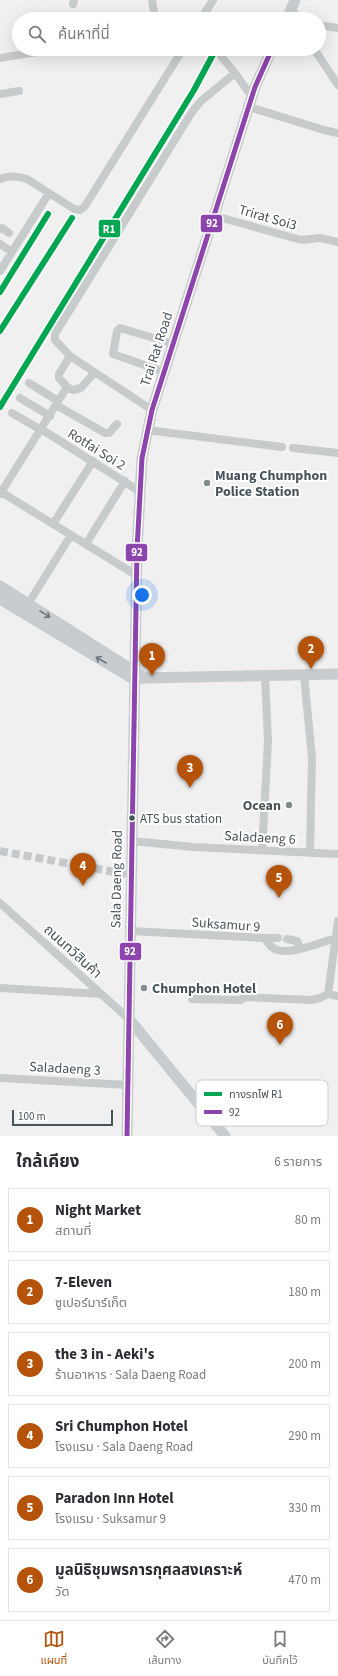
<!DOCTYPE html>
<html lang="th">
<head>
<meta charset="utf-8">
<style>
  body { margin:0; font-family:"Source Sans 3","Noto Sans Thai",sans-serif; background:#f2f2f3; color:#2b2b33 }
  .scale { position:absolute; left:12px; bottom:10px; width:101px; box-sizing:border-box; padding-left:4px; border:2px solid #48545b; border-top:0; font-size:11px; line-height:14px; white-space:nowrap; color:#48545b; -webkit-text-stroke:3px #fff; paint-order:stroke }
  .you { position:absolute; left:142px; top:595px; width:14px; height:14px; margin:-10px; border:3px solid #fff; border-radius:50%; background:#1a73e8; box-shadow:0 0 0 6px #1a73e833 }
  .badge { display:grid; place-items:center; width:26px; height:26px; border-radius:50%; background:#b45309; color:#fff; font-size:13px; font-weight:700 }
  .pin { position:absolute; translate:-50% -33px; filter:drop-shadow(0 1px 2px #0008) }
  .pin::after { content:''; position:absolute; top:21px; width:14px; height:12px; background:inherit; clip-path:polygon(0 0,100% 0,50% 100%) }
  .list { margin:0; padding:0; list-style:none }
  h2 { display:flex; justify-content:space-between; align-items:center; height:52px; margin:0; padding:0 16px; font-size:17px }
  h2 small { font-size:13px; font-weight:400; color:#7c7c81 }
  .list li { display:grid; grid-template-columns:26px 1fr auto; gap:12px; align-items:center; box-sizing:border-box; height:64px; margin:0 8px 8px; padding:0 8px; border:1px solid #e1e1e2; border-radius:0px }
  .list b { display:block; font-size:15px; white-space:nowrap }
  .list p { margin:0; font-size:13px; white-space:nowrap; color:#7c7c81 }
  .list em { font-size:13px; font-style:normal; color:#7c7c81 }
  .icon { flex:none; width:22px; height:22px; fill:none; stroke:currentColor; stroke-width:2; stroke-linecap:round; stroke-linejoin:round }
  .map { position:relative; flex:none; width:338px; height:1136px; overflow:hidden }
  .search { position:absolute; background:#fff; box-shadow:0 4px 16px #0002; left:12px; right:12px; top:12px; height:44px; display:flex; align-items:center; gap:10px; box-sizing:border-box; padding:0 14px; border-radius:22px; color:#7c7c81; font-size:15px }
  .sheet { height:484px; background:#fff }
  nav { display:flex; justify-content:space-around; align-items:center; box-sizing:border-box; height:56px; border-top:1px solid #e1e1e2; background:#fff; font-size:11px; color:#7c7c81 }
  nav a { display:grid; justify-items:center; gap:2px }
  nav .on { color:#b45309 }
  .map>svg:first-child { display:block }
</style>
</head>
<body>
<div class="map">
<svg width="338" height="1136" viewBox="0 0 338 1136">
  <rect width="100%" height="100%" fill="#f0f0f0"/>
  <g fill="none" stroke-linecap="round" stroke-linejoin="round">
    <path stroke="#c6c9cb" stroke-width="8" stroke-dasharray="8 4" stroke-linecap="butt" d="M0 851 131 875"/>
    <path stroke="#c7cbcc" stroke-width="8" d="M152 0 155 19
      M73 4 74 0
      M291 11 303 19
      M201 19 213 0
      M319 25 338 28
      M215 49 235 73 252 97
      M314 49 338 85
      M0 58 55 49
      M0 94 19 91
      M249 107 324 130 338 133
      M0 179C9 175 17 176 27 179L74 209 80 210 85 206 183 49
      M215 216 301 240 320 238 338 242
      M0 229 2 228 9 233
      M0 244 12 252
      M0 271 49 193
      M70 356 152 410
      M164 372 113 354 117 331 120 328 174 344
      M29 383 58 401
      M67 387 73 390 81 388 94 373
      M20 398 50 416
      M56 405 105 433H109L117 424
      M12 413 41 430
      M41 429 139 491
      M147 430 282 447
      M293 448 338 453
      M1 492 136 575
      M0 494 67 387 59 378V374L70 356 55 340V334L192 112 201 101 235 73
      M53 524 93 461
      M86 544 125 481
      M28 604 71 535
      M304 675 312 758 310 853
      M132 841 193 847 338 854
      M262 851 268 741 265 676
      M0 903 129 1019
      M338 921 328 994 338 996
      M130 931 265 938C267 942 269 945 273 948 288 958 321 941 338 938
      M265 938H278
      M287 939 297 941 300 949
      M0 988 101 994
      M192 999 241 1000 244 997 311 1000 320 998 328 994
      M0 1078 128 1085"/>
    <path stroke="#c9ccce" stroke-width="11" d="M287 19 295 0
      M0 586 140 675
      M0 599 135 680 143 678 338 674
      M129 1019 225 1136
      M127 1136 137 550 142 458 152 410 255 87 272 49"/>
    <g stroke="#fff" stroke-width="8">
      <path id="bus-1" d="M127 1136 137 550 142 458 152 410 255 87 272 49"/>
    </g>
    <use href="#bus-1" stroke="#8e44ad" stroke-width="5"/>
    <g stroke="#fff" stroke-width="9">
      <path id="rail-1" d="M0 292 48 214
        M0 331 72 218
        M0 407 194 90 216 49"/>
    </g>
    <use href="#rail-1" stroke="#00a651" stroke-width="6"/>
  </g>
  <defs><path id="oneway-shaft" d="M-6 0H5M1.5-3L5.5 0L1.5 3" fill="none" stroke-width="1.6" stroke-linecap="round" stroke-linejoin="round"/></defs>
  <g stroke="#6f787e">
    <use href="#oneway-shaft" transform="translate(45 614) rotate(32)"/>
    <use href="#oneway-shaft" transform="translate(101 660) rotate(-150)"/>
  </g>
  <g fill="#838b8f" stroke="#fff" stroke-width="1.5">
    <circle cx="207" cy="483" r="4"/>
    <circle cx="289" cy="805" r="4"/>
    <circle cx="144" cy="988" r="4"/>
  </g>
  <circle fill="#48545b" stroke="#fff" stroke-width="1.5" cx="132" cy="818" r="3.5"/>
  <g text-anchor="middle" stroke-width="4" stroke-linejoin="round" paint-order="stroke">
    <g font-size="13" fill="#48545b" stroke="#fff" text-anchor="start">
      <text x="140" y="823">ATS bus station</text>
    </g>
    <g font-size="14" fill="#48545b" stroke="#fff">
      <text transform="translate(268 217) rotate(16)" y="5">Trirat Soi3</text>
      <text transform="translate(156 349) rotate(-72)" y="5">Trai Rat Road</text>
      <text transform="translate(97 449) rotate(32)" y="5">Rotfai Soi 2</text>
      <text transform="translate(260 837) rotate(3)" y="5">Saladaeng 6</text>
      <text transform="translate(116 879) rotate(-89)" y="5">Sala Daeng Road</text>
      <text transform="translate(226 924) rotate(4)" y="5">Suksamur 9</text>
      <text transform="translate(73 951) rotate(42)" y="5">ถนนทวีสินค้า</text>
      <text transform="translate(65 1068) rotate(3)" y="5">Saladaeng 3</text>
    </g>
    <g font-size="14" font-weight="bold" fill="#48545b" stroke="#fff" text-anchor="start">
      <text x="215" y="480">Muang Chumphon<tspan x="215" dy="16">Police Station</tspan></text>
      <text x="281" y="810" text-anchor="end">Ocean</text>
      <text x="152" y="993">Chumphon Hotel</text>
    </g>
  </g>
  <rect x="196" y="1080" width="132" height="46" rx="6" fill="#fff" stroke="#c8ccce" stroke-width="1"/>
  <rect x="204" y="1092" width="18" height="4" fill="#00a651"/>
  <rect x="204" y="1110" width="18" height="4" fill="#8e44ad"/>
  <g font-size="11" fill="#48545b">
    <text x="229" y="1098">ทางรถไฟ R1</text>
    <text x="229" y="1116">92</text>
  </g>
  <g stroke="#fff" stroke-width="1.5">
    <rect x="200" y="214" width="23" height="19" rx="4" fill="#8e44ad"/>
    <rect x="98" y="219" width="23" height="19" rx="4" fill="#00a651"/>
    <rect x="125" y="543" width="23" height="19" rx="4" fill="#8e44ad"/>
    <rect x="119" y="942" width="23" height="19" rx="4" fill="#8e44ad"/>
  </g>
  <g font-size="11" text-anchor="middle" font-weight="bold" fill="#fff">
    <text x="212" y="227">92</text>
    <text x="109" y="233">R1</text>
    <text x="137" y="556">92</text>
    <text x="130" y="955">92</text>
  </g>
</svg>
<div class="scale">100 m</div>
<div class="you"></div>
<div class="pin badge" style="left:152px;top:676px">1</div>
<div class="pin badge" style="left:311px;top:669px">2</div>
<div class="pin badge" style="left:190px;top:788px">3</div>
<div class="pin badge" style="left:83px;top:886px">4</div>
<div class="pin badge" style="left:279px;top:898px">5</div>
<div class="pin badge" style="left:280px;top:1045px">6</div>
<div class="search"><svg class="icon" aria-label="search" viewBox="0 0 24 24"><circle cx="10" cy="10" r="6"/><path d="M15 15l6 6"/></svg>ค้นหาที่นี่</div>
</div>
<section class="sheet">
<h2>ใกล้เคียง<small>6 รายการ</small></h2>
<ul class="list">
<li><span class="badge">1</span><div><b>Night Market</b><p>สถานที่</p></div><em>80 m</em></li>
<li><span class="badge">2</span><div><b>7-Eleven</b><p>ซูเปอร์มาร์เก็ต</p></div><em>180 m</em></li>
<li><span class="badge">3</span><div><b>the 3 in - Aeki's</b><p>ร้านอาหาร · Sala Daeng Road</p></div><em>200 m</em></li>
<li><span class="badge">4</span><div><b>Sri Chumphon Hotel</b><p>โรงแรม · Sala Daeng Road</p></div><em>290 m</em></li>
<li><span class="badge">5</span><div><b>Paradon Inn Hotel</b><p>โรงแรม · Suksamur 9</p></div><em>330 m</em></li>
<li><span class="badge">6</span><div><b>มูลนิธิชุมพรการกุศลสงเคราะห์</b><p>วัด</p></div><em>470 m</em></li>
</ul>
</section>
<nav>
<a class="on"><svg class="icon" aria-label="map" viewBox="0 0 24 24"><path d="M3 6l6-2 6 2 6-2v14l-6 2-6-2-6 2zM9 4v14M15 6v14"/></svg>แผนที่</a>
<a><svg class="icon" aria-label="directions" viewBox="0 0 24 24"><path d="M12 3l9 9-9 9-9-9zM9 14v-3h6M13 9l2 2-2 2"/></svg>เส้นทาง</a>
<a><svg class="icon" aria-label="saved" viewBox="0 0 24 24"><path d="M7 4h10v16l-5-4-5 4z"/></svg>บันทึกไว้</a>
</nav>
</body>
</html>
